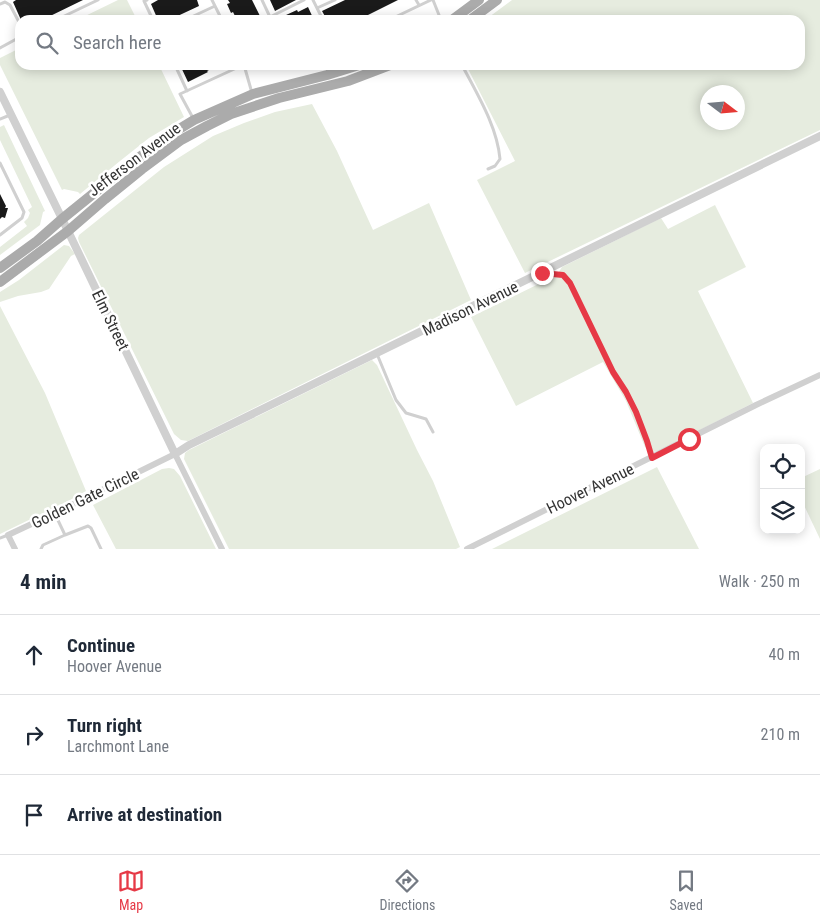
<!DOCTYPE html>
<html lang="en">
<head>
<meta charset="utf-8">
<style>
  body { margin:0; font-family:"Roboto Condensed",sans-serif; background:#f6f6f7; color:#1f2937 }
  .controls { position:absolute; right:15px; bottom:15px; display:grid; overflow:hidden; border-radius:10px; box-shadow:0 2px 12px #0003 }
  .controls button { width:45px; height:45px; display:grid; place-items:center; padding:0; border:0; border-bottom:1px solid #e0e1e3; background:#fff; color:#1f2937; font:25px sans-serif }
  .compass { position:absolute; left:700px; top:85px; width:45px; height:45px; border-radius:50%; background:#fff; box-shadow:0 2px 12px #0003; rotate:106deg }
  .stop { position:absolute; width:15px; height:15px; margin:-11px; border:4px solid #e63946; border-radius:50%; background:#fff }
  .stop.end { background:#e63946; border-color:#fff; box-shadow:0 1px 5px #0008 }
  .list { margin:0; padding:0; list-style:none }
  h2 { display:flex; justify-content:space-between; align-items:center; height:65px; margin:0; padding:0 20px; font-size:21px }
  h2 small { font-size:16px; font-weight:400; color:#747a83 }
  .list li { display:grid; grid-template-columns:32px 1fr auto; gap:15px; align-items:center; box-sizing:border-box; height:80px; padding:0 20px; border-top:1px solid #e0e1e3 }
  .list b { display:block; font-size:19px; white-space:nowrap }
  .list p { margin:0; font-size:16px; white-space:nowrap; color:#747a83 }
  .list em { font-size:16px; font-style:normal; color:#747a83 }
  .icon { flex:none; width:28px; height:28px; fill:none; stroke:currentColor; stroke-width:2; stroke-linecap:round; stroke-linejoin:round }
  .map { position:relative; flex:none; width:820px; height:549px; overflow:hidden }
  .search { position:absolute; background:#fff; box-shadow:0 2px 12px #0003; left:15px; right:15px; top:15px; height:55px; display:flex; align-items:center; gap:12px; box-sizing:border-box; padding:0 18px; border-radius:15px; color:#747a83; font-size:19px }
  .sheet { height:305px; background:#fff }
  nav { display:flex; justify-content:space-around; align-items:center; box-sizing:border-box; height:70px; border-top:1px solid #e0e1e3; background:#fff; font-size:14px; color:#747a83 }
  nav a { display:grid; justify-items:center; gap:2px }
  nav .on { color:#e63946 }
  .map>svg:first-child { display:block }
</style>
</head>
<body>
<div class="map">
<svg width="820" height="549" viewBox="0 0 820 549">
  <rect width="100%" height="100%" fill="#fff"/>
  <path fill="#e6ecdf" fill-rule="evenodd" d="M118 0H127L137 20H77Z
    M512 0H820V130L525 273 477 180 515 161 466 65H800V20H485ZM708 92H738V122H708Z
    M20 48V65H159L184 117 149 138 120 161 80 194 78 192 64 189 62 190 0 65V58Z
    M312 104 337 151 373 230 429 203 471 300 188 441 181 440 174 434 79 242 78 238 79 235 164 167 213 136 244 123 275 112Z
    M4 125 45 211 43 212 40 225 0 255V247L27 226 24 222 28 218 30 213 28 210 32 207 0 140V127Z
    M715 205 746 267 698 291 753 403 658 451 653 452 645 447 626 401 603 362 516 406 471 317 557 275 562 267 661 218 668 229Z
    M64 245 69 246 75 254 71 256 49 289 41 292 18 296 0 302V292L19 280Z
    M0 306 45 393 86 491 70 500 0 534Z
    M372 360 377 365 417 450 433 481 460 547 456 549H229L184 459 185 453 189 450Z
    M657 467 699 549H492Z
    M169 468 174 469 180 476 216 549H116L93 505 162 469Z
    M820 469V539L801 499V478Z"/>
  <path fill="#1a1a1a" d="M16 0H83L42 20H21L13 2Z
    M158 0H197L199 6 169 20H158L151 4Z
    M228 0H252L261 18 256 20H232L236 18 233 12 231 13 227 4 230 3Z
    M270 0H296L275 11Z
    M345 0H398L358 20H327L322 11Z
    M308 7 314 20H275L297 10 298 12Z
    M180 65H222L214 69 213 68 207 71 208 72 188 82Z
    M0 194 6 206 5 208H8L5 218 2 217 0 219Z"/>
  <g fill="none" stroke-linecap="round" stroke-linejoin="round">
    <path stroke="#d0d0d0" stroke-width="3" d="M147 0 144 1 153 20
      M212 0 222 20
      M262 0 270 17
      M313 0 323 20
      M416 0 419 5
      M433 0 441 20
      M0 4 5 2 10 5 20 24
      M317 8 335 0
      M56 20 98 0
      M185 20 215 6
      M264 20 304 0
      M389 20 431 0
      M0 48 20 37
      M175 65 187 91
      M244 65 252 93
      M462 65C477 94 497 126 500 159L495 166 488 169
      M193 118 180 94 243 65
      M0 119 10 115
      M0 163 24 212 22 218 0 235
      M545 273 563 275 570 283 613 372 626 392 636 412 647 441 651 456
      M377 354 396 400 406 413 426 419 433 432
      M65 535 88 526 91 528 101 549
      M0 538 8 535
      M41 549 43 545 65 535 55 514"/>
    <path stroke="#d0d0d0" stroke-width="6" d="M15 549 8 535 55 513 175 454 222 549
      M467 549 756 405 820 375"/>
    <path stroke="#d0d0d0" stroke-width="8" d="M0 92 68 231 175 454 189 445 820 136"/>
    <path stroke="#ababab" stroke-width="10" d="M452 20 479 0
      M470 20 497 0
      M0 268 37 241 62 219 130 164 171 134 194 120 253 94 327 75 359 65
      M0 282 68 231 105 199 142 169 181 140 207 126 231 114 279 98 348 81 390 65"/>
  </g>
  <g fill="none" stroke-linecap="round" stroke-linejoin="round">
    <path stroke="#e63946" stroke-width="6" d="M542 273 563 275 570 283 613 372 626 392 636 412 647 441 652 458 689 439"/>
  </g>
  <g text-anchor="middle" stroke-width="5" stroke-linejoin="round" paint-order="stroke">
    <g font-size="16" fill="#333" stroke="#fff">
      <text transform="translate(134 159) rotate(-37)" y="6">Jefferson Avenue</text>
      <text transform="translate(470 308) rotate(-26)" y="6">Madison Avenue</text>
      <text transform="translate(111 320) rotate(64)" y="6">Elm Street</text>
      <text transform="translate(590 488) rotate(-26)" y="6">Hoover Avenue</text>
      <text transform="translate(85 498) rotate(-26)" y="6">Golden Gate Circle</text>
    </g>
  </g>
</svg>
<div class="controls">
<button><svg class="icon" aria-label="locate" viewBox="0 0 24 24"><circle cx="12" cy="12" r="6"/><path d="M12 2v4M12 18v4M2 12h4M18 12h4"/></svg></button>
<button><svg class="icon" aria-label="layers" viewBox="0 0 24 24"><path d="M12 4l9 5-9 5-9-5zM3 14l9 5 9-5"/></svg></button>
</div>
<svg class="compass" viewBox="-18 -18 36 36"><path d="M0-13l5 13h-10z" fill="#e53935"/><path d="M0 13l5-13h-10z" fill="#747a83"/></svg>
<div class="stop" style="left:689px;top:439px"></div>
<div class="stop end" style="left:542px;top:273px"></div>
<div class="search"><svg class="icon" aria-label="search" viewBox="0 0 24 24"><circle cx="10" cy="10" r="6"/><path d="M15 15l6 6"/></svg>Search here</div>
</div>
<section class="sheet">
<h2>4 min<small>Walk · 250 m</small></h2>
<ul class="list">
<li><svg class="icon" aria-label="ahead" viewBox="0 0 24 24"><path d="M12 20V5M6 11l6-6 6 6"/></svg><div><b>Continue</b><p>Hoover Avenue</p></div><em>40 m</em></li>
<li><svg class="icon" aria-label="right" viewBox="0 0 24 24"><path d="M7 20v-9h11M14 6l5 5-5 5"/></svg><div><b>Turn right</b><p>Larchmont Lane</p></div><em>210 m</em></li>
<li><svg class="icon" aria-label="arrive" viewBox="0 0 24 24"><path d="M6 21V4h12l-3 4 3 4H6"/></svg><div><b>Arrive at destination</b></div></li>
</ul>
</section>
<nav>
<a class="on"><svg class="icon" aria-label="map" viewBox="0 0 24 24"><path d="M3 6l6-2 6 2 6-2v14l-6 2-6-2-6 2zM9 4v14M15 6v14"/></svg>Map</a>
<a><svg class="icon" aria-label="directions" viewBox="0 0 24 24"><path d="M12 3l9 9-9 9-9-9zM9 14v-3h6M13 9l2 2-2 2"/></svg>Directions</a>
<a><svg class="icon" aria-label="saved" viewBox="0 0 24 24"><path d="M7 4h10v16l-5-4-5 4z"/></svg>Saved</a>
</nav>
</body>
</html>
